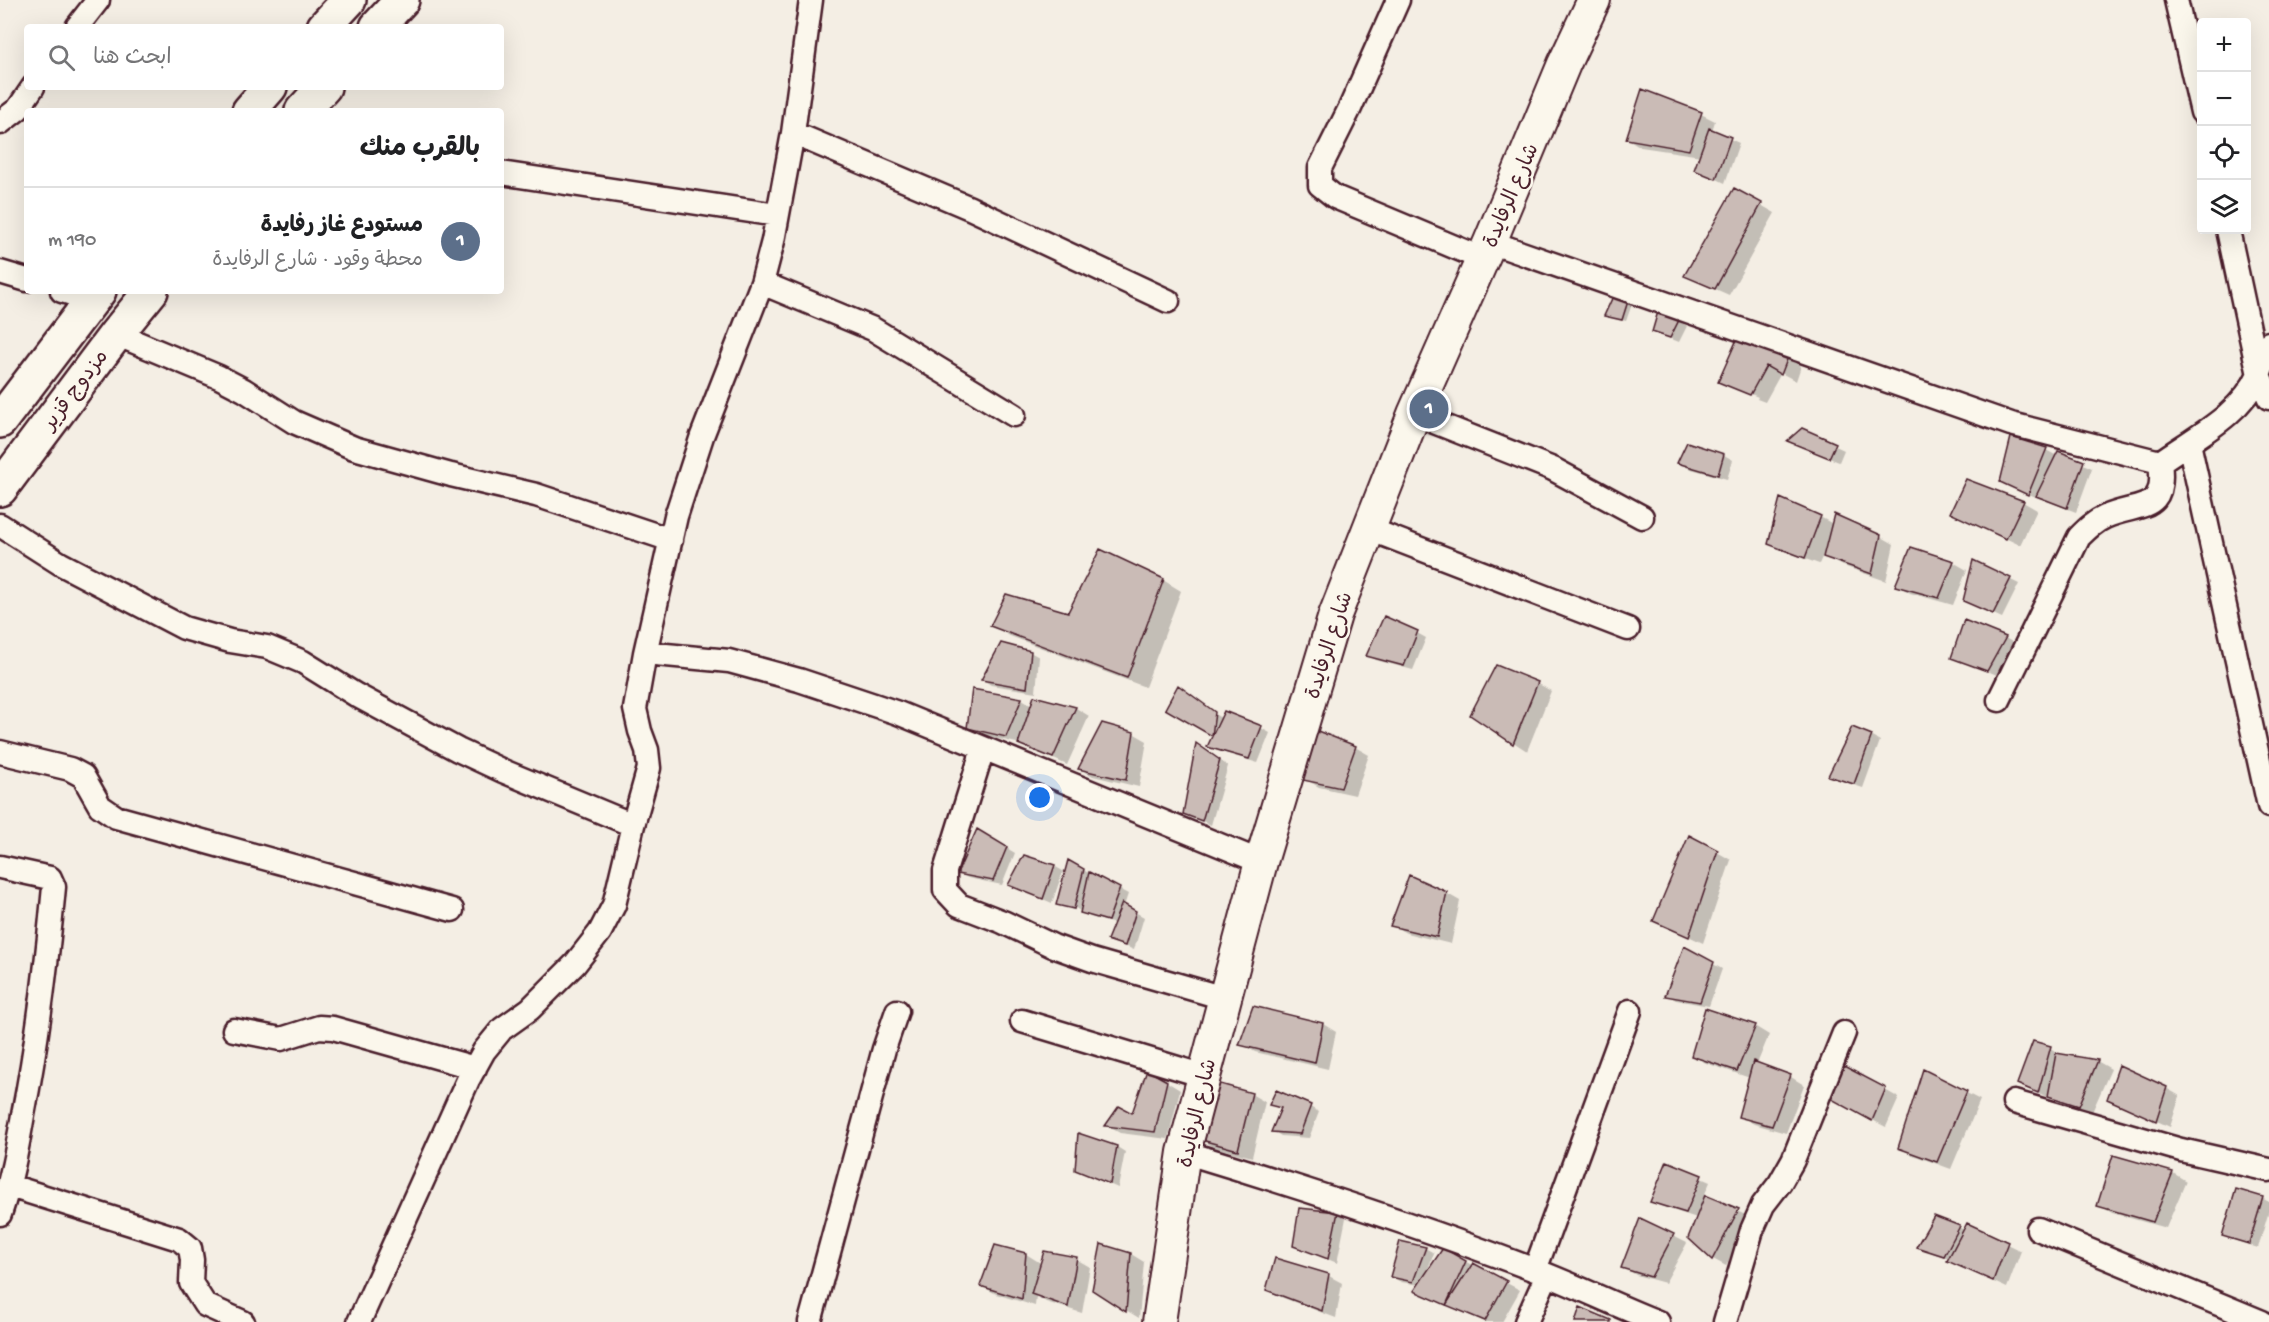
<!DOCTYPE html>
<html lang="ar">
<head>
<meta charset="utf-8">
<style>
  body { margin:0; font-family:"Gochi Hand","Playpen Sans Arabic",sans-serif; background:#f6f6f6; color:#202124; direction:rtl }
  .controls { position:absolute; right:18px; top:18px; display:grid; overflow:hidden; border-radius:6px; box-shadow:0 6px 24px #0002 }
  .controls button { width:54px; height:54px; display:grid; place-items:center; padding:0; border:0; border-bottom:2px solid #e0e0e0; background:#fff; color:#202124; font:30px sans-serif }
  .you { position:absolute; left:1040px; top:798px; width:21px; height:21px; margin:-15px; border:4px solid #fff; border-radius:50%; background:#1a73e8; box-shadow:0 0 0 9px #1a73e833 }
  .badge { display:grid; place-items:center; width:39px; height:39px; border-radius:50%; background:#db2777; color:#fff; font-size:20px; font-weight:700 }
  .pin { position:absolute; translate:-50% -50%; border:3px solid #fff; box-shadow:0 2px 6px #0006 }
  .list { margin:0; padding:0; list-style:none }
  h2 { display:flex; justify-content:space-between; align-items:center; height:78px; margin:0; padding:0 24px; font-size:26px }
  h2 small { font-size:20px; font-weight:400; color:#757577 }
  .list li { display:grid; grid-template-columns:39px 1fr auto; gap:18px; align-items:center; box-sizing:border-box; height:108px; padding:0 24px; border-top:2px solid #e0e0e0 }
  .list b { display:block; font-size:22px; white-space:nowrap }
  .list p { margin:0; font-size:20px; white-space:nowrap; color:#757577 }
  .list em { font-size:20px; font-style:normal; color:#757577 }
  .icon { flex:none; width:33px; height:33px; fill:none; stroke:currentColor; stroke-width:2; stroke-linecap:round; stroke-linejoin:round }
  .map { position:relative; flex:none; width:2269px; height:1322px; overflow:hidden; direction:ltr }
  .search { position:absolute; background:#fff; box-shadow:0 6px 24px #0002; left:24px; top:24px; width:480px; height:66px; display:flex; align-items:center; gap:15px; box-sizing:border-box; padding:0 21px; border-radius:6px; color:#757577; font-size:22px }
  .panel { position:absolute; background:#fff; box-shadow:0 6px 24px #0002; left:24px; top:108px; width:480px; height:186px; border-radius:6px; direction:rtl }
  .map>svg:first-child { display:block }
</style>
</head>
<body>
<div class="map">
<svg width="2269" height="1322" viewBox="0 0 2269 1322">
  <rect width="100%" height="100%" fill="#f4eee4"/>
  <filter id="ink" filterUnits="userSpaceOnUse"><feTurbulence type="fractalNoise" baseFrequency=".0167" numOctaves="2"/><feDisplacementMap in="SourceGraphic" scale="12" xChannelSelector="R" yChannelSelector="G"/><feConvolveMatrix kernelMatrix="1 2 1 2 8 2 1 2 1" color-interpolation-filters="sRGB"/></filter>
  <g filter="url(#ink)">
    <path fill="#0003" d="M1701 114 1715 121 1712 131 1739 143 1725 183 1696 169 1701 156 1641 147 1628 139Z
      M1734 190 1775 213 1729 295 1686 276Z
      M1616 294 1632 304 1626 321 1606 316Z
      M1660 310 1687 326 1679 342 1654 332Z
      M1739 339 1788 358 1801 366 1796 381 1781 373 1765 402 1757 399 1758 397 1732 386V388L1720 381Z
      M1802 430 1844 450 1839 462 1797 445Z
      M1688 444 1724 455 1733 460 1727 479 1688 468 1679 463Z
      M2046 450 2057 456 2058 453 2092 468 2076 512 2010 487Z
      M2023 502 2037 510 2020 545 1966 520Z
      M1820 517 1833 524 1880 536 1894 544 1886 581 1838 564 1823 555 1819 564 1784 551 1770 543Z
      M1953 562 1967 570 1953 605 1910 593 1897 585Z
      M1974 562 2019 584 2002 618 1974 605Z
      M1163 580 1181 591 1145 687 1010 636 992 626 1069 614Z
      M1417 633 1426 638 1413 670 1376 660 1368 655Z
      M2005 638 2014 643 1997 675 1953 657Z
      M1030 652 1039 657 1036 692 991 685 983 680Z
      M1537 683 1551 691 1527 751 1472 715Z
      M1179 687 1209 708 1207 710 1223 719 1261 728 1270 733 1258 763 1218 751 1209 746 1214 736 1167 708Z
      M1035 698 1076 708 1089 716 1067 765 1021 744 982 735 968 727 1022 699 1032 705Z
      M1133 733 1147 741 1139 787 1093 776 1080 769Z
      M1871 736 1880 741 1863 788 1839 780 1830 775Z
      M1355 747 1369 755 1355 795 1319 787 1305 779Z
      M1205 750 1228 766 1211 825 1185 813Z
      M978 831 1015 853 1002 885 968 878 959 873Z
      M1717 852 1731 860 1703 943 1655 920Z
      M1054 866 1063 871 1052 903 1010 885Z
      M1083 870 1128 894 1124 906 1144 917 1134 950 1109 939 1115 924 1090 917 1069 904 1067 906 1076 911 1058 904Z
      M1446 893 1460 901 1451 944 1406 933 1392 925Z
      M1685 948 1722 969 1709 1006 1676 1000 1667 995Z
      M1706 1010 1756 1027 1769 1035 1757 1064 1791 1077 1804 1085 1786 1133 1754 1124 1740 1116 1750 1078 1706 1063 1692 1055Z
      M1323 1024 1336 1032 1328 1069 1255 1052 1241 1044Z
      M2050 1048 2059 1053 2058 1055 2097 1061 2111 1069 2092 1112 2063 1103 2047 1094V1097L2019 1083Z
      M1924 1071 1980 1100 1951 1169 1913 1155 1900 1148Z
      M1167 1082 1180 1090 1168 1139 1120 1133 1107 1126 1133 1115Z
      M2166 1088 2180 1096 2170 1127 2109 1099Z
      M1885 1090 1899 1098 1886 1127 1841 1104Z
      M1251 1094 1265 1102 1252 1157 1213 1147 1200 1139Z
      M1271 1104 1310 1107 1319 1112 1309 1138 1281 1136 1273 1131 1282 1110Z
      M1117 1147 1125 1152 1118 1188 1086 1174Z
      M2114 1157 2173 1173 2186 1181 2166 1228 2112 1213 2099 1205Z
      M1667 1163 1710 1182 1704 1196 1752 1218 1726 1266 1713 1259 1697 1218 1660 1206 1652 1201Z
      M2262 1198 2269 1202V1211L2258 1248 2233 1240 2224 1235Z
      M1337 1213 1346 1218 1337 1263 1294 1245Z
      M1935 1218 1965 1230 1968 1225 2021 1251 2007 1288 1963 1268 1949 1261 1950 1259 1927 1251 1918 1247Z
      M1641 1220 1687 1243 1665 1283 1636 1275 1623 1267Z
      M1425 1248 1434 1253 1426 1274 1443 1250 1520 1290 1502 1322H1485L1462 1312 1425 1296 1420 1285 1401 1282 1392 1277Z
      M1026 1254 1042 1264 1076 1259 1090 1267 1082 1313 1046 1302 1036 1296 1035 1306 996 1294 982 1286Z
      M1131 1254 1144 1262 1139 1318 1093 1290Z
      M1329 1276 1342 1283 1336 1318 1281 1297 1267 1290Z"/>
    <path fill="#cabbb6" stroke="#4a1f2b" stroke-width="1.5" d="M1642 89 1702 112 1689 150 1626 139Z
      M1709 128 1731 137 1716 179 1694 170Z
      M1734 188 1762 203 1715 289 1684 276Z
      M1615 292 1628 301 1622 320 1604 316Z
      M1659 308 1679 320 1670 338 1652 332Z
      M1738 337 1788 357 1781 375 1766 366 1750 395 1718 382Z
      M1802 428 1836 443 1829 458 1787 441Z
      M2011 437 2047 448 2028 495 2000 482Z
      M1687 442 1724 454 1718 475 1677 463Z
      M2058 451 2084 461 2067 508 2036 496Z
      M1966 479 2024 501 2006 539 1950 513Z
      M1780 498 1821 516 1805 558 1768 544Z
      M1834 514 1881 535 1872 574 1823 557Z
      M1911 547 1954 561 1939 598 1895 586Z
      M1100 549 1164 579 1127 678 990 626 1006 594 1068 612Z
      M1973 560 2011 578 1993 614 1963 601Z
      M1384 616 1418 631 1404 666 1366 656Z
      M1964 620 2006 637 1987 671 1951 658Z
      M1001 643 1031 651 1027 688 981 680Z
      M1496 665 1538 682 1513 744 1470 715Z
      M1178 685 1215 712 1212 736 1165 709Z
      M972 689 1022 698 1006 737 967 728Z
      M1034 696 1076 707 1053 758 1018 744Z
      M1224 711 1262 726 1249 759 1207 747Z
      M1102 723 1134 732 1126 780 1078 769Z
      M1852 727 1872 735 1854 784 1828 776Z
      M1315 730 1356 746 1341 788 1303 780Z
      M1196 743 1220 760 1202 821 1183 814Z
      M977 829 1007 847 993 881 957 874Z
      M1689 835 1718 850 1689 937 1653 921Z
      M1024 855 1055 865 1043 899 1008 885Z
      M1068 860 1084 869 1074 909 1056 905Z
      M1089 872 1120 888 1108 921 1080 913Z
      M1409 875 1447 892 1437 937 1390 926Z
      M1122 903 1136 911 1125 946 1107 940Z
      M1684 946 1714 962 1700 1002 1665 996Z
      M1253 1006 1323 1023 1315 1063 1239 1045Z
      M1705 1008 1756 1025 1737 1071 1691 1056Z
      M2033 1041 2051 1046 2038 1093 2017 1084Z
      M2056 1053 2098 1060 2079 1106 2048 1096Z
      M1753 1061 1791 1075 1772 1126 1738 1117Z
      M1840 1064 1886 1088 1872 1121 1826 1096Z
      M2119 1065 2167 1087 2156 1121 2107 1099Z
      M1923 1069 1967 1091 1937 1162 1898 1148Z
      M1147 1070 1167 1081 1155 1132 1105 1126 1119 1106 1132 1113Z
      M1217 1083 1252 1093 1238 1150 1198 1139Z
      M1276 1090 1311 1105 1300 1134 1271 1132 1281 1108 1269 1105Z
      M1078 1133 1117 1146 1110 1184 1075 1170Z
      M2113 1155 2173 1172 2153 1222 2097 1206Z
      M1667 1161 1702 1175 1686 1213 1650 1202Z
      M2236 1189 2263 1197 2249 1244 2222 1236Z
      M1705 1195 1739 1209 1712 1260 1688 1238Z
      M1299 1208 1338 1212 1328 1259 1293 1246Z
      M1934 1216 1960 1226 1944 1256 1916 1247Z
      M1640 1218 1674 1234 1651 1277 1621 1268Z
      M1967 1223 2008 1242 1993 1281 1947 1261Z
      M1400 1241 1426 1247 1413 1282 1390 1277Z
      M1101 1244 1131 1253 1126 1312 1092 1290Z
      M995 1245 1026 1253 1022 1299 980 1286Z
      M1443 1248 1466 1261 1446 1305 1414 1291Z
      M1044 1251 1077 1257 1068 1307 1031 1294Z
      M1275 1258 1329 1274 1322 1311 1266 1290Z
      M1473 1263 1507 1281 1485 1321 1446 1305Z
      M1580 1307 1611 1320V1322H1575Z"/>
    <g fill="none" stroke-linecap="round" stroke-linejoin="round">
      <g stroke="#4a1f2b" stroke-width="27">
        <path id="street" d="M1398 0 1350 108 1320 168V185L1335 197 1483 259
          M2176 0 2202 112
          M77 27 98 0
          M0 123 18 109 33 87
          M793 133 970 208 1168 301
          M501 173 777 215
          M2228 230 2259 375 2269 398
          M1490 242 2011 424 2160 462
          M0 272 27 280
          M762 283 873 329 1014 415
          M62 291 92 300
          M116 334 219 377 244 390 294 422 354 448 451 475 536 495 671 540
          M1414 414 1553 469 1642 517
          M2189 443 2269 806
          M2160 462C2195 437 2241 415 2259 374 2264 364 2266 353 2269 343
          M0 525 61 564 184 628 230 641 267 647 303 662 356 695 458 750 503 771 633 825
          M1369 529 1628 629
          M645 653 729 661 799 680 898 713 1261 862
          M1999 700 2079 537C2087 529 2094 522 2105 517 2140 502 2167 514 2160 462
          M983 749 945 871V890L959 905 1003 922 1053 946 1092 960 1224 998
          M0 752 70 769 83 776 100 806 116 817 452 910
          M0 867 50 878 54 887C47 963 38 1039 23 1115 17 1149 11 1182 0 1214
          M1022 1021 1204 1076
          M234 1030 281 1039 319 1027 333 1028 475 1068
          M2014 1102 2181 1150 2269 1170
          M1184 1152C1303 1188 1420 1226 1535 1270 1577 1286 1617 1306 1658 1322
          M10 1186 179 1239 190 1248 192 1260 191 1283 205 1305 243 1322
          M2038 1229 2262 1322
          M1535 1270 1630 1011
          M359 1322 468 1080 484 1051 502 1029 530 1009 575 964 600 932 614 905 633 825 649 768 647 750 640 731 635 709 645 653 676 516 702 436 762 283 773 241 793 133 811 0
          M810 1322 884 1049 897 1011
          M1526 1322 1547 1275
          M1725 1322 1752 1230 1763 1205 1780 1183 1793 1160 1844 1033"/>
      </g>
      <g stroke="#4a1f2b" stroke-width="36">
        <path id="secondary" d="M1159 1322 1184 1152 1261 862 1335 615 1414 414 1490 242 1564 64 1594 0"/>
      </g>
      <g stroke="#4a1f2b" stroke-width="38">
        <path id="primary" d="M324 27 349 0
          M377 27 402 0
          M249 111 270 87
          M302 111 324 87
          M0 421 99 291
          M0 489 116 334 151 291"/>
      </g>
      <use href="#street" stroke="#fbf7ec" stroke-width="22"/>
      <use href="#secondary" stroke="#fbf7ec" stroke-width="32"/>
      <use href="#primary" stroke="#fbf7ec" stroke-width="33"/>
    </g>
  </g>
  <g text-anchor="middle" stroke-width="5" stroke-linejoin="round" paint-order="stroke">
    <g font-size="21" fill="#4a1f2b" stroke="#fbf7ec">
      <text transform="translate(1510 195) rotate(-67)" y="7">شارع الرفايدة</text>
      <text transform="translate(74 389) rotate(-53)" y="7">مزدوج قزير</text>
      <text transform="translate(1328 645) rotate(-72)" y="7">شارع الرفايدة</text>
      <text transform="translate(1196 1113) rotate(-77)" y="7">شارع الرفايدة</text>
    </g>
  </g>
</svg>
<div class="controls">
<button>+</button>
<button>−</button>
<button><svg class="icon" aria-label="locate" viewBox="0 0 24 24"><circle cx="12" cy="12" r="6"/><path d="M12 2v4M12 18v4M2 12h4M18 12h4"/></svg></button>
<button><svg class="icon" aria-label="layers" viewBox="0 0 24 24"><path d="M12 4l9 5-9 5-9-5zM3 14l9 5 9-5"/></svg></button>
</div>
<div class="you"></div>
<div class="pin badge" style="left:1429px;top:409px;background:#5c6f8a">1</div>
<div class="search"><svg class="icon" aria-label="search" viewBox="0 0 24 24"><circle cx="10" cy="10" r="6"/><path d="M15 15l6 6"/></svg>ابحث هنا</div>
<section class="panel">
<h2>بالقرب منك<small></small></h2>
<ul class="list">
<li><span class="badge" style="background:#5c6f8a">1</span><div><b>مستودع غاز رفايدة</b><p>محطة وقود · شارع الرفايدة</p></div><em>190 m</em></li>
</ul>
</section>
</div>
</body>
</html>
